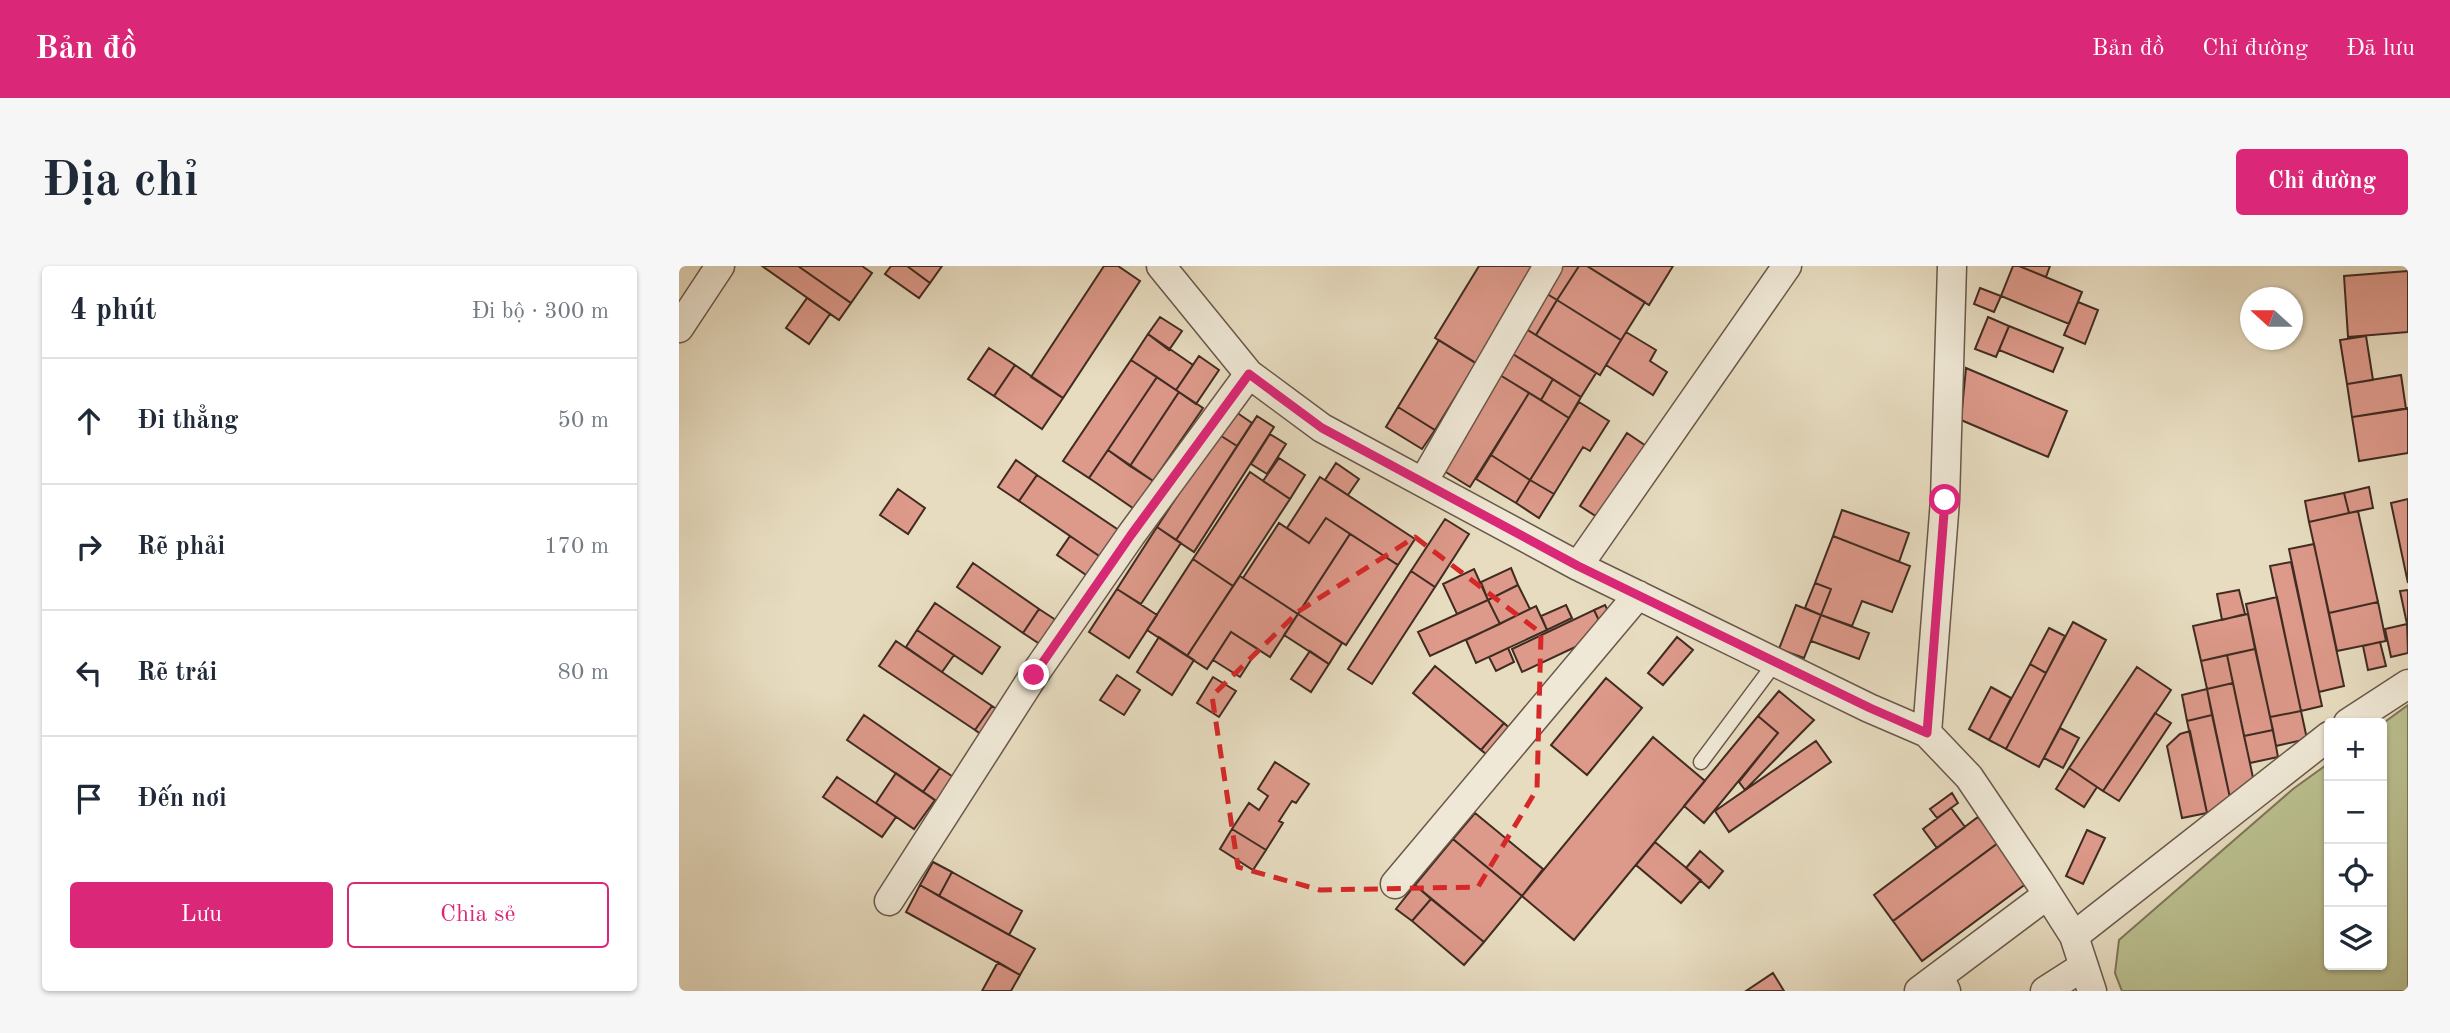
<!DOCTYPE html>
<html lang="vi">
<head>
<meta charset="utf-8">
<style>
  body { margin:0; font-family:"Old Standard TT",serif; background:#f6f6f7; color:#1f2937 }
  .controls { position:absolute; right:21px; bottom:21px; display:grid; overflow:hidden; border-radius:7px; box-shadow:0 2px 5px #0004 }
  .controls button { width:63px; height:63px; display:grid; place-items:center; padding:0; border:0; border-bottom:2px solid #e0e1e3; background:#fff; color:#1f2937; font:35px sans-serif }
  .compass { position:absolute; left:1561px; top:21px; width:63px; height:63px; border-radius:50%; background:#fff; box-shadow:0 2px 5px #0004; rotate:291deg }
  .stop { position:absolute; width:21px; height:21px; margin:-16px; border:5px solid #db2777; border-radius:50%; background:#fff }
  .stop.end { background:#db2777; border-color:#fff; box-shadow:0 2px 7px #0008 }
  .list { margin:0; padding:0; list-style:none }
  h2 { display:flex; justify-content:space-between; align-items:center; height:91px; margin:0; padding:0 28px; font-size:30px }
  h2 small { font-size:23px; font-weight:400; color:#747a83 }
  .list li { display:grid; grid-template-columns:46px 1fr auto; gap:21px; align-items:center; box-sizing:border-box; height:126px; padding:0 28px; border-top:2px solid #e0e1e3 }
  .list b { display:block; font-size:26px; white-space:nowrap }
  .list em { font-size:23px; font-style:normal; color:#747a83 }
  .actions { display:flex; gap:14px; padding:21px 28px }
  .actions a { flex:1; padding:16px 0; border:2px solid #db2777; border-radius:7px; text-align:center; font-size:24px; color:#db2777 }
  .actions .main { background:#db2777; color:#fff }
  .icon { flex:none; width:38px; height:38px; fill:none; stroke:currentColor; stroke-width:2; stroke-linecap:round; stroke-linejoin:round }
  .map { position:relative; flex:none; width:1729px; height:725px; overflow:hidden; border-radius:7px }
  header { display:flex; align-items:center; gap:42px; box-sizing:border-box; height:98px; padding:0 35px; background:#db2777; color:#fff }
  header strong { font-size:33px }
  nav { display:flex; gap:38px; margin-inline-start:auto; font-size:24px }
  .intro { display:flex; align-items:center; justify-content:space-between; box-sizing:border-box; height:168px; padding:0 42px }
  h1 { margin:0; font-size:49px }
  .button { padding:18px 32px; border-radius:7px; background:#db2777; color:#fff; font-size:24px; font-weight:700 }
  main { display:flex; gap:42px; padding:0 42px }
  aside { flex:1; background:#fff; border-radius:7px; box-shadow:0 2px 5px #0004 }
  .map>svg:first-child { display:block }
</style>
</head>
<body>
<header>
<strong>Bản đồ</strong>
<nav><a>Bản đồ</a><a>Chỉ đường</a><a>Đã lưu</a></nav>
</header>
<div class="intro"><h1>Địa chỉ</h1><a class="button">Chỉ đường</a></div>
<main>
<aside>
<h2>4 phút<small>Đi bộ · 300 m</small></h2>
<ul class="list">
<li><svg class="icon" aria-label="ahead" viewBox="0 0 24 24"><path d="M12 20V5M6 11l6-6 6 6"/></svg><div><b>Đi thẳng</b></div><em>50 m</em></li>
<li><svg class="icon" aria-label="right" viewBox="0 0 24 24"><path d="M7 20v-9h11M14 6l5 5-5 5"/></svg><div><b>Rẽ phải</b></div><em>170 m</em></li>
<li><svg class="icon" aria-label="left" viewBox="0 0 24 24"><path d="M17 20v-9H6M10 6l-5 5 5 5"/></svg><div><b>Rẽ trái</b></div><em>80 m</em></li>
<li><svg class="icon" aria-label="arrive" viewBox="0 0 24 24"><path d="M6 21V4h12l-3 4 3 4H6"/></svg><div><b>Đến nơi</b></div></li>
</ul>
<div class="actions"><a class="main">Lưu</a><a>Chia sẻ</a></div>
</aside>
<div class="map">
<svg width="1729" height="725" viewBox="0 0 1729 725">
  <rect width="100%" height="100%" fill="#e7dcc0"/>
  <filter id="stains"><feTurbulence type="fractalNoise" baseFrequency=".00286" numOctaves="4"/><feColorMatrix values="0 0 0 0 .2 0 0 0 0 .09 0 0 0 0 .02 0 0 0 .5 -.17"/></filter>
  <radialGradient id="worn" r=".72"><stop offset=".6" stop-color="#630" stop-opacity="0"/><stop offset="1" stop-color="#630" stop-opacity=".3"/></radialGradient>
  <path fill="#babf8f" stroke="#7e7658" stroke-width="2" d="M1729 439V725H1443L1436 707 1440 674 1614 523 1650 497V699H1703V458Z"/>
  <path fill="#dd998a" stroke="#412c22" stroke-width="2" d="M83 0H119L172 37 160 54Z
    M119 0H183L193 7 172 37Z
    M212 0H228L251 17 240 32 206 8Z
    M228 0H263L251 17Z
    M425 0H439L461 15 384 132 352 111Z
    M800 0H865L803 101 756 72Z
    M882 0H900L878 34 865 26Z
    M900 0H908L966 36 942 74 878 34Z
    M908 0H994L970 39Z
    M1334 0H1340L1403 26 1390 58 1322 30Z
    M1340 0H1371L1367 11Z
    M1729 5V66L1669 71 1665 10Z
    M1301 22 1322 30 1315 46 1295 38Z
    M865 26 878 34 857 69 844 61Z
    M128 32 151 48 130 78 107 62Z
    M878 34 942 74 921 109 857 69Z
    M1399 36 1419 44 1406 78 1385 69Z
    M481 51 503 65 490 84 469 68Z
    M1309 51 1330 60 1317 91 1296 83Z
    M1330 60 1384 82 1374 106 1320 84Z
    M844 61 917 107 902 131 829 85Z
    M947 66 977 84 971 95 988 106 974 129 927 99Z
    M469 68 514 99 497 124 452 94Z
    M1687 70 1694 114 1668 118 1661 74Z
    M760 74 797 97 756 164 719 141Z
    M310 82 336 99 315 130 289 113Z
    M829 85 874 113 862 134 816 106Z
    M520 90 540 104 517 138 497 124Z
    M452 94 478 111 410 212 384 195Z
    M336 99 384 132 363 163 315 130Z
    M1287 102 1388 145 1369 191 1282 154Z
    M816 106 850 127 791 221 757 200Z
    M1722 109 1727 143 1673 151 1668 118Z
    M478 111 500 126 451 200 429 184Z
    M874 113 902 131 890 152 862 134Z
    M500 126 524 142 474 215 451 200Z
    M850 127 890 152 851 214 812 189Z
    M900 136 930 155 911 185 904 181 875 228 851 214Z
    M719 141 756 164 743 183 707 161Z
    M1729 142V187L1680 195 1673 151Z
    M554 144 573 157 558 180 539 168Z
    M578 150 595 161 515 286 497 274Z
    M948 167 973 184 926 256 901 240Z
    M539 168 558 180 497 274 478 261Z
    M591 168 607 178 588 208 572 198Z
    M429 184 483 221 464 249 410 212Z
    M812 189 851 214 837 237 797 213Z
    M600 192 626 209 611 233 584 215Z
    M337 194 358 209 340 235 319 221Z
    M657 197 680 213 669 229 646 214Z
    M571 206 611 233 554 320 514 293Z
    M358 209 447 269 429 296 340 235Z
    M641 211 736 273 719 299 647 252 630 277 608 262Z
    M851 214 875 228 860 252 837 237Z
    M1690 221 1694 242 1670 247 1665 227Z
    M219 223 246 242 229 268 201 249Z
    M1665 227 1670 247 1630 256 1626 235Z
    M1729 233V317L1712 237Z
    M1163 244 1230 267 1220 296 1154 270Z
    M1679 245 1699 336 1650 347 1630 256Z
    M647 252 671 268 619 348 564 312 600 257 630 277Z
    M766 253 790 268 756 321 732 305Z
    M478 261 502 277 462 338 438 323Z
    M671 268 719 299 667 379 619 348Z
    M391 270 429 296 416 315 378 289Z
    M1154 270 1231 300 1213 346 1183 335 1173 360 1142 349 1152 323 1136 317Z
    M1635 278 1665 420 1640 426 1610 283Z
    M514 293 554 320 508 390 468 364Z
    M1612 296 1643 440 1622 445 1591 300Z
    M294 297 360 343 344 367 278 321Z
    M832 302 839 319 809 334 802 316Z
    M795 303 809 334 778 348 764 318Z
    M732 305 756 321 693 418 669 403Z
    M561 310 619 348 591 391 552 366 528 403 508 390Z
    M1136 317 1152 323 1142 349 1126 342Z
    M839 319 851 343 821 358 809 334Z
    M438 323 478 349 450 392 410 366Z
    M1560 324 1566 348 1543 354 1538 328Z
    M1729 324V358H1728L1721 325Z
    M1598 331 1622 445 1591 451 1567 338Z
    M809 334 821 358 751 390 739 366Z
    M1699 336 1707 375 1658 385 1650 347Z
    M256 337 321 381 303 408 238 364Z
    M887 339 893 352 868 364 862 350Z
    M926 339 934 355 923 361 915 344Z
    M1117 339 1142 349 1125 392 1100 383Z
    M857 340 868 364 797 397 787 374Z
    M360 343 386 360 370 384 344 367Z
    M915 344 926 367 843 406 833 383Z
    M619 348 663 377 650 398 605 369Z
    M1569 348 1576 383 1522 395 1514 360Z
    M1142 349 1190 367 1180 393 1132 375Z
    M1394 356 1427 374 1360 501 1327 483Z
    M1728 358 1729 387 1712 391 1706 363Z
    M1370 362 1386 370 1367 407 1351 398Z
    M238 364 275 389 263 406 227 381Z
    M552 366 579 383 561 411 534 394Z
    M480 371 515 394 493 429 458 406Z
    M998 371 1014 384 984 419 969 407Z
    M217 375 313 440 296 464 200 400Z
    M1701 376 1707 400 1689 404 1684 380Z
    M829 382 835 396 817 405 810 391Z
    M1576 383 1594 464 1565 470 1548 389Z
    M631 385 650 398 632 426 612 413Z
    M1548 389 1554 417 1528 423 1522 395Z
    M1351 398 1367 407 1327 483 1310 474Z
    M756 400 825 457 802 484 734 427Z
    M1458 401 1492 424 1424 525 1390 502Z
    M438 409 461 424 445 449 421 434Z
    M534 411 557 425 540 451 518 437Z
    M927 412 963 442 908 509 872 479Z
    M1554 417 1577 526 1551 532 1528 423Z
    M1312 421 1332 432 1310 474 1290 463Z
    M1528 423 1533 449 1508 455 1503 429Z
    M1100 425 1135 454 1066 524 1060 516 1099 467 1079 450Z
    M313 440 327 449 310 474 296 464Z
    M1622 445 1628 473 1597 480 1591 451Z
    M1476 447 1492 457 1440 535 1424 525Z
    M185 449 261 502 244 526 168 474Z
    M1533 449 1553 541 1528 547 1508 455Z
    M1079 450 1099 467 1025 557 1005 540Z
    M825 457 838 469 816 495 802 484Z
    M1381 462 1400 472 1384 502 1365 492Z
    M1594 464 1599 491 1571 497 1565 470Z
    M1511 465 1528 547 1503 552 1488 480 1501 468Z
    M974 471 1026 515 895 674 843 630Z
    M1137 475 1152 496 1050 566 1036 545Z
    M596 496 630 518 617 537 613 535 600 555 604 557 587 584 553 563 570 537 580 544 589 530 579 523Z
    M261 502 283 517 266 541 244 526Z
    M1390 502 1418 521 1405 541 1377 523Z
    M217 507 256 534 235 563 197 537Z
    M158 511 217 551 203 571 144 531Z
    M1273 527 1279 537 1258 552 1251 543Z
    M1272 542 1286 561 1258 582 1244 563Z
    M796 547 864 603 843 630 774 573Z
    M1299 551 1319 577 1214 655 1195 629Z
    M553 563 587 584 574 604 541 583Z
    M1408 564 1426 572 1404 618 1387 610Z
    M774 573 843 630 805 676 736 619Z
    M976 576 1022 614 1002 637 957 599Z
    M1319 577 1348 617 1243 695 1214 655Z
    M1021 585 1044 605 1030 622 1007 602Z
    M254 596 273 606 260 630 241 619Z
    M273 606 343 645 330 669 260 630Z
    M241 619 356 683 341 709 227 646Z
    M736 619 752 633 733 655 717 643Z
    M752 633 805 676 785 699 733 655Z
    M319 696 341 709 332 725H303Z
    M1094 707 1105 725H1067Z"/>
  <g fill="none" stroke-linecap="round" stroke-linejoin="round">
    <g stroke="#6a584a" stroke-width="17">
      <path id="lane" d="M1022 496 1096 397"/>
    </g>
    <g stroke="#6a584a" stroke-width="31">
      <path id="street" d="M482 0 570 108 643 162 899 300 1190 442 1248 467 1290 511 1360 615 1395 670 1413 725
        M0 62 41 0
        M744 216 869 0
        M899 300 1108 0
        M1669 457 1729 418
        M1248 467 1266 234 1273 0
        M716 618 959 329
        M210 635 355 409 452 269 570 108
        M1395 670 1650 470
        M1240 725 1260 710
        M1267 725 1260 710 1368 629
        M1366 725 1405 700"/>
    </g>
    <use href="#lane" stroke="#efe8d6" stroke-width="14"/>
    <use href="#street" stroke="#efe8d6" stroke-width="28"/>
  </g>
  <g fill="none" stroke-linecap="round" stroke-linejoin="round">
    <path stroke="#db2777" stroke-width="9" d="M355 409 452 269 570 108 643 162 899 300 1191 442 1248 467 1266 234"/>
  </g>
  <path fill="none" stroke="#d62828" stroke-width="5" stroke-dasharray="14 9" stroke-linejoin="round" d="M736 271 862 367 858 523 799 621 641 624 559 601 533 430 620 345Z"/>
  <rect width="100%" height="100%" filter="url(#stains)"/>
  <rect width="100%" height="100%" fill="url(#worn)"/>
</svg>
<div class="controls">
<button>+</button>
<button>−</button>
<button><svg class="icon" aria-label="locate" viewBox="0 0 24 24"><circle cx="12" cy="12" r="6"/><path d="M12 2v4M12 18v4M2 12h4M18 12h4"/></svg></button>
<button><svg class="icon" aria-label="layers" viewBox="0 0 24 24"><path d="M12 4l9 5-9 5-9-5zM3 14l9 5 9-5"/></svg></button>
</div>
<svg class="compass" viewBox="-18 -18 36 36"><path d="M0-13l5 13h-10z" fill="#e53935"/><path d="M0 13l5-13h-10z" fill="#747a83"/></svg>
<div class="stop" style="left:1266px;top:234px"></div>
<div class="stop end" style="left:355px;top:409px"></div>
</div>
</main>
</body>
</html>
